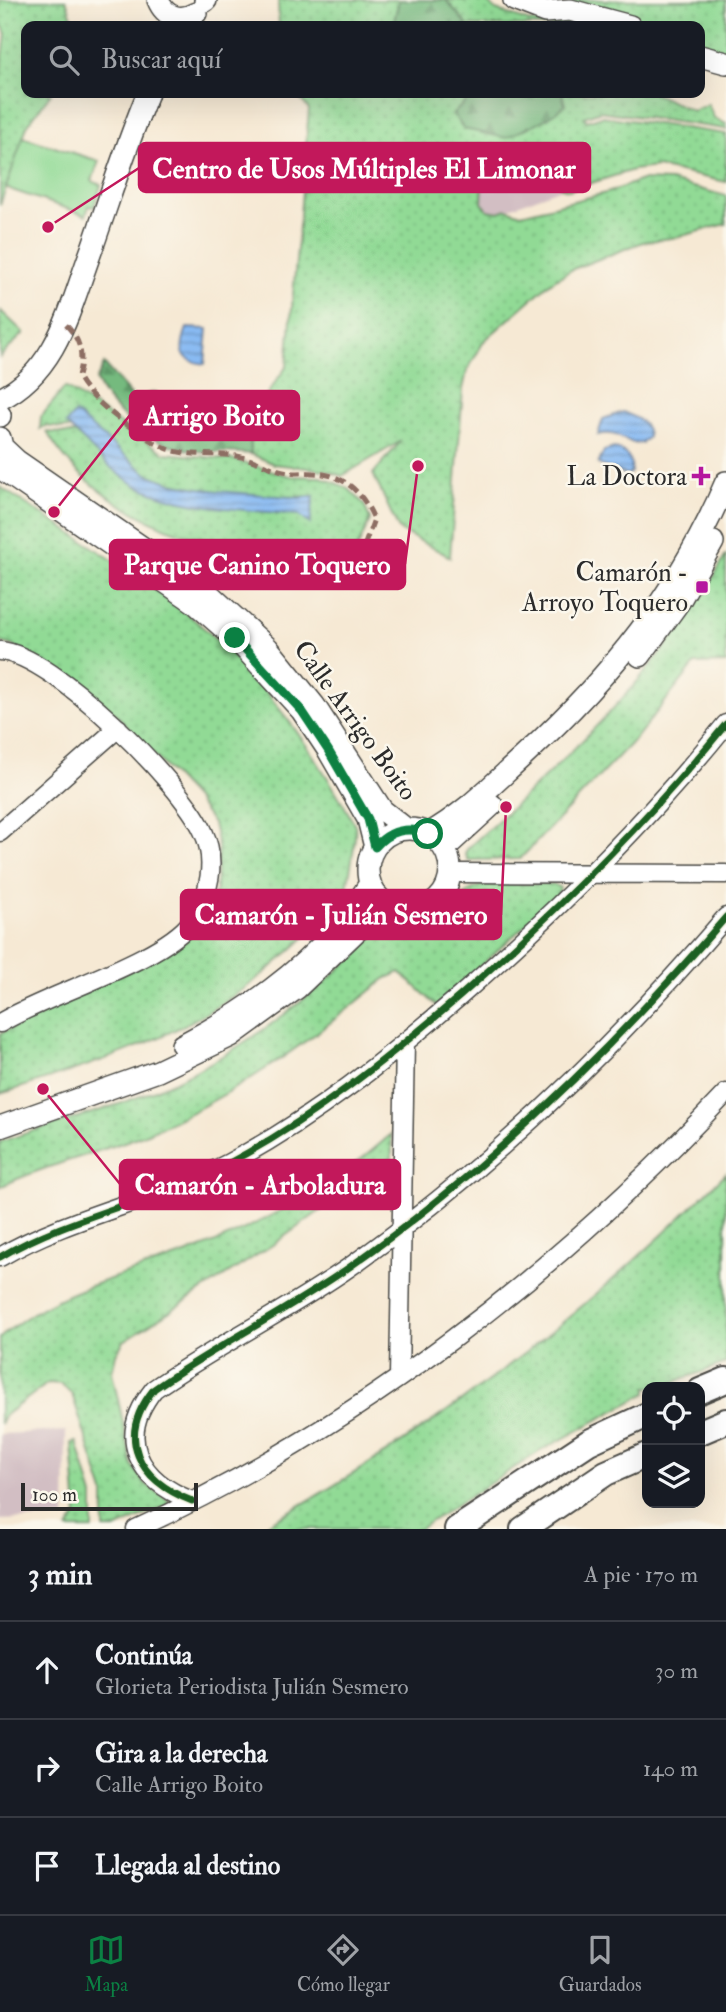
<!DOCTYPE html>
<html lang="es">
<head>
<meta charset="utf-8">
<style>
  body { margin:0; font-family:"IM FELL Double Pica",serif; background:#242831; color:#f1f3f6 }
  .controls { position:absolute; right:21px; bottom:21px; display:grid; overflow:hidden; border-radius:14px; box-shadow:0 7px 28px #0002 }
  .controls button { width:63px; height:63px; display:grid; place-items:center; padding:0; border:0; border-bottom:2px solid #363941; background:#171b24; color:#f1f3f6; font:35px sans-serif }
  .scale { position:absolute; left:21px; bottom:18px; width:177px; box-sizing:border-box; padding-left:7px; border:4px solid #2b2b2b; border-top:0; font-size:19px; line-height:24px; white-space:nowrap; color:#2b2b2b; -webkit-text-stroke:5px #fbf7ec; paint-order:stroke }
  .stop { position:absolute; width:21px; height:21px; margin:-16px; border:5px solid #0b8043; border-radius:50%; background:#fff }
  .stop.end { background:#0b8043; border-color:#fff; box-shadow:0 2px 7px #0008 }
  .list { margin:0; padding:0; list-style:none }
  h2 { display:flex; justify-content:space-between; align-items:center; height:91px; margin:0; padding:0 28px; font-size:30px }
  h2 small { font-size:23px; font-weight:400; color:#9ea1a6 }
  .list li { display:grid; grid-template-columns:46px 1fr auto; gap:21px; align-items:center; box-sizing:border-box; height:98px; padding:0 28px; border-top:2px solid #363941 }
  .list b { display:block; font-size:26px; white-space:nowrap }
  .list p { margin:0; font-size:23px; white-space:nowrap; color:#9ea1a6 }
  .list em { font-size:23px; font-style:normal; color:#9ea1a6 }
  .icon { flex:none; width:38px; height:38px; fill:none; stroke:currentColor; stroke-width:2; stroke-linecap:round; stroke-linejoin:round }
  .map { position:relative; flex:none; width:726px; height:1529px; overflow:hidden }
  .search { position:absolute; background:#171b24; box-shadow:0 7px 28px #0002; left:21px; right:21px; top:21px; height:77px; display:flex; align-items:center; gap:18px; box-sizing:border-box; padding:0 24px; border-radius:14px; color:#9ea1a6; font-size:26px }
  .sheet { height:385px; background:#171b24 }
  nav { display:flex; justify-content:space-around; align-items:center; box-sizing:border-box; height:98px; border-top:2px solid #363941; background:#171b24; font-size:19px; color:#9ea1a6 }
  nav a { display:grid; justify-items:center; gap:4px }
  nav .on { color:#0b8043 }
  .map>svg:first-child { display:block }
</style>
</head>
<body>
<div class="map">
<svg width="726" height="1529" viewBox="0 0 726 1529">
  <defs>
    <pattern id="green-dots" width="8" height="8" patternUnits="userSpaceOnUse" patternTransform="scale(1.75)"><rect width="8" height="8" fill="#91da95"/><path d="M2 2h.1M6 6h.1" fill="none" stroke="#7dbb81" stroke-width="1.8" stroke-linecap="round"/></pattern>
    <pattern id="forest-firs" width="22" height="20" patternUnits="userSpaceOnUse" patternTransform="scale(1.75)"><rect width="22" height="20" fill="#74ba7e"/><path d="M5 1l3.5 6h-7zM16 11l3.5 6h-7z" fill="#5f9767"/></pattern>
    <pattern id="water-rules" width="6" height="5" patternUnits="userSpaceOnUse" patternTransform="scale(1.75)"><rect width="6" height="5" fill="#86b9f3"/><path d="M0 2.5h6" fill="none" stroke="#6e97c5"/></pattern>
  </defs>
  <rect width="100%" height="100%" fill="#fbf7ec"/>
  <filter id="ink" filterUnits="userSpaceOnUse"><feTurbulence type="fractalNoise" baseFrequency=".0143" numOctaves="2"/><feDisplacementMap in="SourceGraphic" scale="14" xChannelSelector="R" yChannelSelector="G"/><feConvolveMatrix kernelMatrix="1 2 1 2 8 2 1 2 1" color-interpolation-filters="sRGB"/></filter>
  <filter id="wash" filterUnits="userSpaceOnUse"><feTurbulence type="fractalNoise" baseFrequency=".00686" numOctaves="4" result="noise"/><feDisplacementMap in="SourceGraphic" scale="28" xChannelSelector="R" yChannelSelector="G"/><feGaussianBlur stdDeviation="1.57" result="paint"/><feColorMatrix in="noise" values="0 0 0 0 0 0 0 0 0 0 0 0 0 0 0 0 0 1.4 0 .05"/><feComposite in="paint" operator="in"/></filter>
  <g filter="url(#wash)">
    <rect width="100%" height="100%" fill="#f6e9d4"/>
    <path fill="#d2bec3" d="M531 143 543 176 554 171 561 188 500 212 488 210 482 203 483 177Z
      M66 1431 65 1518 0 1520V1434Z"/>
    <path fill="url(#green-dots)" stroke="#5e8260" stroke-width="2" d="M0 0H66L75 26H26V93H51L27 126 0 205V79L6 34 0 20Z
      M278 0H399L393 26H279Z
      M446 0H485L496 10 530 22H575V26H468Z
      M542 0H726V51L700 44V26H654L611 8Z
      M295 93H476V97L564 105 562 93H653L693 111 708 104 714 118 726 124V129L600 111 584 117 587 121 602 116 726 134V182L657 167 633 170 569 190 561 188 554 172 543 176 531 143 483 177 482 203 488 210 499 212 507 209 521 214 610 192 641 180 670 181 726 196V224L678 237 643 242 573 269 551 282 484 341 467 371 463 389 450 557 399 530 373 474 401 441 342 476 325 470 274 464 251 454 250 427 236 407 255 411 287 366 309 109Z
      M0 310 24 333 0 357Z
      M65 387 165 453 235 460 290 476 321 477 348 488 364 504 370 520 356 551 340 564 179 533C128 514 74 480 47 432L76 434 139 487 195 504 299 515 314 496C274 499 185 492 149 475 128 465 94 429 75 413L72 429 45 426 40 429 41 417Z
      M0 487C62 528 128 567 186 613 257 670 312 746 355 825 357 836 347 894 342 904 309 932 280 963 245 988 171 1042 85 1067 0 1094V1034L49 1008 206 913 216 890 218 846 213 824 195 799 116 714 80 685 12 645 0 642Z
      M726 555V663L695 664 636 738 520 859 468 860 465 853 468 848C565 759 663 672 726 555Z
      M554 884 560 888 558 895 437 1006 400 972 385 979C310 1041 235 1096 145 1134 97 1154 47 1164 0 1187V1142C47 1125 97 1114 143 1095 232 1060 308 1002 375 935 394 927 415 935 434 927 450 919 456 902 468 892 484 879 533 885 554 884Z
      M391 1134 392 1159 274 1244 124 1341 116 1354 112 1372 132 1464 143 1482 168 1500V1505L115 1529H104V1493L72 1394 61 1384 48 1383 4 1416 0 1424V1338C54 1289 122 1277 188 1253 252 1230 342 1180 391 1134Z
      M726 1173V1363L661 1387H647V1393L542 1450 419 1529H258C432 1435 587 1313 726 1173Z
      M77 1442 93 1496V1529H68L77 1515 72 1443Z"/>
    <path fill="url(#forest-firs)" stroke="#507254" stroke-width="2" d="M399 0H446L468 26H393Z
      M476 93H562L565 105 548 118 506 138 464 129 453 114 467 100 476 97Z
      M104 364 134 399 155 392 193 415 236 407 250 427 251 454C225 451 193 454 169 445 139 433 109 409 96 381Z"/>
    <path fill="#91da95" stroke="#5e8260" stroke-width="2" d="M23 137 99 161 92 181 101 185 94 207 89 206 86 215 6 188Z"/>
    <path fill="url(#water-rules)" stroke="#58728f" stroke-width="2" d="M187 328 208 329 205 364C179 361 179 349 187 328Z
      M623 412C635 417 648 422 648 437L642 443C626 446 619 429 598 435L603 419Z
      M75 413 147 474 174 484 218 491 300 498 314 496 310 524 299 515C248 509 187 510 140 487 111 474 90 444 66 424Z
      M614 448C626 451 633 460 631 472L627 475 598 464 604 451Z"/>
  </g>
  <g filter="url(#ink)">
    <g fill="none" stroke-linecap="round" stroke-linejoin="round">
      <g stroke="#494844" stroke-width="21">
        <path id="minor" d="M0 651C53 654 181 783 203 831 217 860 210 895 192 921 163 961 47 994 0 1023
          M0 832 118 728
          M450 873 726 874
          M0 1257C72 1215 155 1201 229 1163 314 1118 388 1058 460 996 556 912 646 823 726 724
          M399 1377 405 1042
          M192 1501C138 1480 115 1438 154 1389 217 1345 287 1311 351 1266 490 1168 615 1046 726 917
          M136 1529C359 1427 559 1271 726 1093"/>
      </g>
      <g stroke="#494844" stroke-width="24">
        <path id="major" d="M158 0C165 17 180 22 196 13
          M514 0 545 12 570 10 630 26
          M205 1 206 0
          M700 56 726 63
          M0 399C57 371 70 308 90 254 109 200 126 145 148 93
          M0 415V416
          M0 438 2 447 17 461 207 592 268 648 314 705 382 810 406 829
          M0 468 194 602 235 638 302 711 328 750 368 819 375 847
          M640 656 679 602 713 542
          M368 870a41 41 0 1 1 82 0a41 41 0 1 1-82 0Z
          M428 834C464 814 492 785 523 757 612 675 678 594 726 482
          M444 849 492 805
          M182 1045C255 1007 326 956 369 885
          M0 1127 158 1071 231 1036 297 988 367 921 399 911"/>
      </g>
      <g stroke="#494844" stroke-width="28">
        <path id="highway" d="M700 1391 726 1380
          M700 1432 726 1421
          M457 1529 589 1442 647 1415
          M523 1529 606 1473 647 1455"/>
      </g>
      <use href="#minor" stroke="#fff" stroke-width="18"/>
      <use href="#major" stroke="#fff" stroke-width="21"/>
      <use href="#highway" stroke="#fff" stroke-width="24"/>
      <path stroke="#8d6e63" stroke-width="5" stroke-dasharray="10 5" stroke-linecap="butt" d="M66 325C81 340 84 355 78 376 88 400 143 439 168 449 189 457 214 453 237 456 254 459 270 469 288 472 296 474 306 472 314 473 344 474 363 493 374 519L362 552"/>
      <g stroke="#fbf7ec" stroke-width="11">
        <path id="cycleway" d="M0 1257C72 1215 155 1201 229 1163 314 1118 388 1058 460 996 556 912 646 823 726 724
          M192 1501C138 1480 115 1438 154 1389 217 1345 287 1311 351 1266 490 1168 615 1046 726 917"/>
      </g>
      <use href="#cycleway" stroke="#1b5e20" stroke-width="7"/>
    </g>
  </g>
  <g fill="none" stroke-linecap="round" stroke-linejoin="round" filter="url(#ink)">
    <path stroke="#0b8043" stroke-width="9" d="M235 638 302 711 328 750 368 819 375 847C390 830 407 826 428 834"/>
  </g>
  <g fill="#b5179e" stroke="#fbf7ec" stroke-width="2.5">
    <path d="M697.5 465.5h7v7h7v7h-7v7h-7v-7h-7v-7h7z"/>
    <rect x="695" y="580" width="14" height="14" rx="3.5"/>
  </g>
  <g text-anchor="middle" stroke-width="5" stroke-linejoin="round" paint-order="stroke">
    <g font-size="26" fill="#2b2b2b" stroke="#fbf7ec" text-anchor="end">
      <text x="687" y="485">La Doctora</text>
      <text x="688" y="581">Camarón -<tspan x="688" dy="30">Arroyo Toquero</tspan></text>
    </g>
    <g font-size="26" fill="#2b2b2b" stroke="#fbf7ec">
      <text transform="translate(356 720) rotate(54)" y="9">Calle Arrigo Boito</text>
    </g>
  </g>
  <path fill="none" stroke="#c2185b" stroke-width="2.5" d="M48 227L139 168M54 512L130 415M418 466L405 564M506 807L501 915M43 1089L120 1184"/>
  <g fill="#c2185b" stroke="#fbf7ec" stroke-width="2.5">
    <circle cx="48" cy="227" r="7"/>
    <circle cx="54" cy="512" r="7"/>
    <circle cx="418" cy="466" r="7"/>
    <circle cx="506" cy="807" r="7"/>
    <circle cx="43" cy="1089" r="7"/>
  </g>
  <g fill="#c2185b" stroke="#c2185b" stroke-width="2.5">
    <rect x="139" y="143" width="451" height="49" rx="7"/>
    <rect x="130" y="391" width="169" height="49" rx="7"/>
    <rect x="110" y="540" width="295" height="49" rx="7"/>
    <rect x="181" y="890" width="320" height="49" rx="7"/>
    <rect x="120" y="1160" width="280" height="49" rx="7"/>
  </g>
  <g font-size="28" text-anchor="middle" font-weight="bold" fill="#fff">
    <text x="364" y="178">Centro de Usos Múltiples El Limonar</text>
    <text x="214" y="425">Arrigo Boito</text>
    <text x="257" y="574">Parque Canino Toquero</text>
    <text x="341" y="924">Camarón - Julián Sesmero</text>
    <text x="260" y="1194">Camarón - Arboladura</text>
  </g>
</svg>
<div class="controls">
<button><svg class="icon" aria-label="locate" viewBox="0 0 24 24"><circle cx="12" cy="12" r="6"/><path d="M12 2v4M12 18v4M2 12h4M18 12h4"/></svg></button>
<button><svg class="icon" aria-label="layers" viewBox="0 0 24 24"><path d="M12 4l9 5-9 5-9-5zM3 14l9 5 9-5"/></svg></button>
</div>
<div class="scale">100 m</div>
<div class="stop" style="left:428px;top:834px"></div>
<div class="stop end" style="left:235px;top:638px"></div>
<div class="search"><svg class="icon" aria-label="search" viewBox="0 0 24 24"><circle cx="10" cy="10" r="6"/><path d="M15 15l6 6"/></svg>Buscar aquí</div>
</div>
<section class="sheet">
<h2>3 min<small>A pie · 170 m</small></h2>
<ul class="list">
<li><svg class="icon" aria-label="ahead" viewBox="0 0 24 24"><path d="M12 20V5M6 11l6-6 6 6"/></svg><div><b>Continúa</b><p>Glorieta Periodista Julián Sesmero</p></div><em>30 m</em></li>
<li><svg class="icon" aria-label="right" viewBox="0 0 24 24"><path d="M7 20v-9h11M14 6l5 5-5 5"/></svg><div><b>Gira a la derecha</b><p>Calle Arrigo Boito</p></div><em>140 m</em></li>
<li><svg class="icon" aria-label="arrive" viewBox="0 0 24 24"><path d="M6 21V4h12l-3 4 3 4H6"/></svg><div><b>Llegada al destino</b></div></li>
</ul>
</section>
<nav>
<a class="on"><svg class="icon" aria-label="map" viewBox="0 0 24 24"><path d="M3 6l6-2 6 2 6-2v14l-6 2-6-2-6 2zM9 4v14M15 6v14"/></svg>Mapa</a>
<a><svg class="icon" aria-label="directions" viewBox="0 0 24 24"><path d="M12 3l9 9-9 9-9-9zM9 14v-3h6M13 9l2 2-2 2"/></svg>Cómo llegar</a>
<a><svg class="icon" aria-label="saved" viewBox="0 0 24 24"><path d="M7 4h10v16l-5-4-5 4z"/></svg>Guardados</a>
</nav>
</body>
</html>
